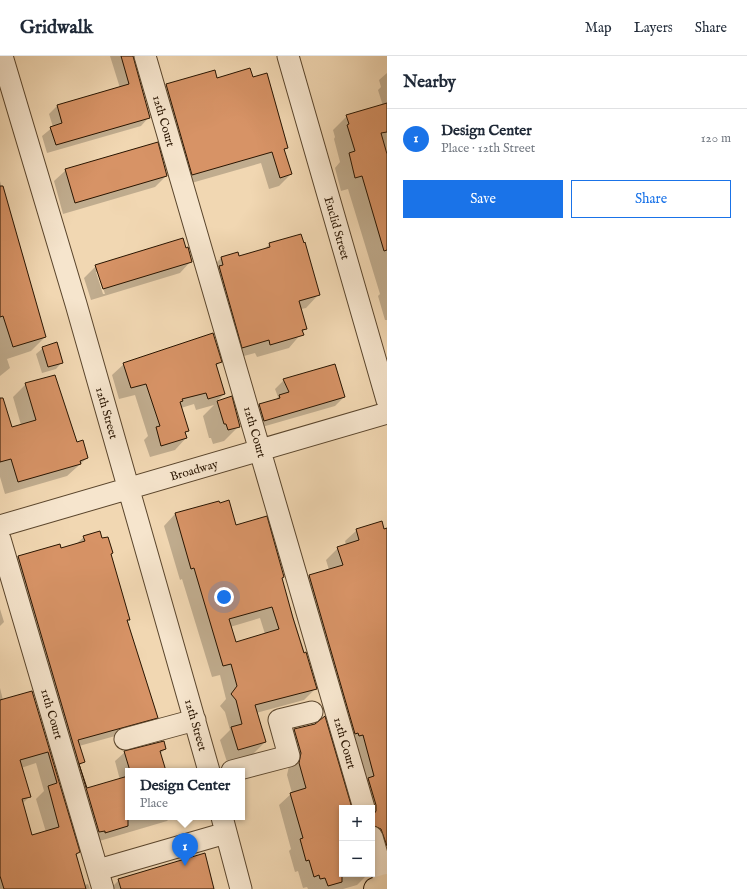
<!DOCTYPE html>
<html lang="en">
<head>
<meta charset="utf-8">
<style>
  body { margin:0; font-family:"IM FELL English",serif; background:#f2f2f3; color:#1f2937 }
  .controls { position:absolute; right:12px; bottom:12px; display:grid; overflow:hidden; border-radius:0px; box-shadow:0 2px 6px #0003 }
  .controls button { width:36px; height:36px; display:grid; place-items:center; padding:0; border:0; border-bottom:1px solid #e0e1e3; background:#fff; color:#1f2937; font:20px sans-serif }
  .you { position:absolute; left:224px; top:541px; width:14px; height:14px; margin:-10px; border:3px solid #fff; border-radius:50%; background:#1a73e8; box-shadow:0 0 0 6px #1a73e833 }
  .badge { display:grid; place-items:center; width:26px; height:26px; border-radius:50%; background:#1a73e8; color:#fff; font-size:13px; font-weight:700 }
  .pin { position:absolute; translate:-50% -33px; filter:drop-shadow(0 1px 2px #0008) }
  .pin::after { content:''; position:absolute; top:21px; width:14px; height:12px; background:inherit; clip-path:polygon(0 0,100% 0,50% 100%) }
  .popup { position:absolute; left:125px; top:712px; width:120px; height:52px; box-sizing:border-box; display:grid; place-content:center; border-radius:0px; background:#fff; filter:drop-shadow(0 1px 3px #0005); font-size:13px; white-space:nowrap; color:#747a83 }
  .popup b { font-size:15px; color:#1f2937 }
  .popup::after { content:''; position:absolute; left:50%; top:100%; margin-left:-8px; border:8px solid transparent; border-top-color:#fff }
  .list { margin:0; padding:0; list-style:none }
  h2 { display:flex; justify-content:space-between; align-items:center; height:52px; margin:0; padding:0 16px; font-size:17px }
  h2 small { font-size:13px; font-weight:400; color:#747a83 }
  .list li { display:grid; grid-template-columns:26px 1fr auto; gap:12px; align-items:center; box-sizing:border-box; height:60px; padding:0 16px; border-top:1px solid #e0e1e3 }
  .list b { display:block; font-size:15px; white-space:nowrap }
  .list p { margin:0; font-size:13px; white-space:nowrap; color:#747a83 }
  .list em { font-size:13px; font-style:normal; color:#747a83 }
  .actions { display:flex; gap:8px; padding:12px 16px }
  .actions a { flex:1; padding:9px 0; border:1px solid #1a73e8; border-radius:0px; text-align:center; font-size:14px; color:#1a73e8 }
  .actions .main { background:#1a73e8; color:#fff }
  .map { position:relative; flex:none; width:387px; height:833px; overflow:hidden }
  header { display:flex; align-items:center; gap:24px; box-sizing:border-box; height:56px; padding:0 20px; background:#fff; border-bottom:1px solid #e0e1e3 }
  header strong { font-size:19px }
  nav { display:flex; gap:22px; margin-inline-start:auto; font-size:14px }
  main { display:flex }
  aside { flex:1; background:#fff }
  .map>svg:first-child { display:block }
</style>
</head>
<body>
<header>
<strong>Gridwalk</strong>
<nav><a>Map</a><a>Layers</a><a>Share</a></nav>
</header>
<main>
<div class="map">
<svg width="387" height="833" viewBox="0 0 387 833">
  <rect width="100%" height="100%" fill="#f1d7b2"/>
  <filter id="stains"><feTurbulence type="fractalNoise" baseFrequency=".005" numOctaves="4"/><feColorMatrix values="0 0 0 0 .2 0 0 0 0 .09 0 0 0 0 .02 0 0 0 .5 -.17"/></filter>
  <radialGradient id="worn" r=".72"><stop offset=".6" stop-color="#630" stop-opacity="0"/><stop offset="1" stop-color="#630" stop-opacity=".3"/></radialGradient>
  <path fill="#0003" fill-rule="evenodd" d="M110 0H132L149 61 141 70 47 97 42 80 53 71 49 58 57 50 120 32Z
    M214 15 216 23 287 91 284 94 291 118 279 130 269 133 261 107 181 130 155 41 166 29Z
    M387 17V264H385L378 240 380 238 348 133 341 135 335 112 340 106 334 83 335 81 333 74 347 60 383 50 378 34 381 31 379 24Z
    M66 114 166 120 155 131 63 158 54 125Z
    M0 125 45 281 31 295 7 303 10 312 0 320Z
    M270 188 319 238 306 252 301 253 306 272 289 292 257 301 255 297 229 304 208 215 221 202 239 201 263 194Z
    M185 193 191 205 180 217 91 244 84 222 96 210ZM96 216H98L105 238H103Z
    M43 292 62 306 56 313 42 317 36 298Z
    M220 306 216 310 224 338 216 346 231 342 239 370 224 385 213 388 211 382H209L203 360 214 349 196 354 194 348 181 352 188 374 185 377 186 382 175 394 150 401 144 384 148 380 135 339 119 343 112 319 124 308Z
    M284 324 344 341 335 350 255 373 250 358 259 348 276 344 278 341 275 333Z
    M26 328 87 402 67 420 5 438 0 421V353L11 372 21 369 13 341Z
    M175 458 235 470 281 523 316 632 304 644 256 657 265 686 253 698 227 706 220 684 230 674 225 656 220 650 226 643 220 619 212 621 182 523 180 524 164 470ZM260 562 265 578 235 587 230 571Z
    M387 473V821L372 790V752L297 532 309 520 329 514 326 504 338 492 346 489 345 485 357 474Z
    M84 481 110 499 129 563 127 566 157 661 148 671 79 690 83 706 79 710 86 735 120 724 115 705 125 696 165 693 160 698 165 715H128V761H171L167 765 96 786 8 510 18 500 59 490 60 493 76 488Z
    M0 553 4 566 0 570Z
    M0 632 3 644 32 636 79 796 75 800 84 829 88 828 90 833H0ZM36 707 44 735 36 743 46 776 31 780 23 747 30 740 21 712Z
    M294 674 350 752H342V818H368L357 829 343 833H308L307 831 303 832 298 815 295 816 289 795 291 793 279 749 292 737 287 719 289 710 283 685Z
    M119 824 213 833H110Z"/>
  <path fill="#d79366" stroke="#281400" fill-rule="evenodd" d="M121 0H133L150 62 56 89 50 71 62 67 57 49 129 28Z
    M250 12 253 21 267 17 288 92 284 93 292 118 280 122 272 96 192 119 166 28 215 14 217 22Z
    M387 47V76L381 77 387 98V194L384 195 362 120 355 122 349 97 355 95 347 69 349 68 346 59Z
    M158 86 167 120 75 147 65 113Z
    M0 130H3L46 281 13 291 3 260 0 261Z
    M301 178 304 187 305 186 320 239 299 245 307 273 302 274 304 279 270 289 269 284 242 292 219 210 223 209 221 201 238 196 239 200 270 191 269 187Z
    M183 182 186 192 188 191 192 206 103 233 95 209Z
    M213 277 222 306 216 308 225 338 208 343 206 337 182 343 183 345 180 346 189 375 185 376 187 382 161 390 156 371 160 370 146 328 131 332 123 307Z
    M57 286 63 307 48 311 42 291Z
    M335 308 345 341 264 365 259 348 280 342 279 339 289 336 283 323Z
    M55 319 77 386 83 384 88 402 80 405 81 408 18 426 11 403 0 406V342H3L12 371 36 364 25 327Z
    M232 340 240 371 228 374 226 368H224L217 345Z
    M229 444 236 469 267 460 284 521 282 522 293 562 304 597 306 596 317 633 255 649 266 686 238 694 231 671 242 668 236 644 231 638 237 630 231 608 223 610 194 512 191 513 175 457 219 445 220 447ZM272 551 279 573 236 586 229 563Z
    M382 465 384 473 387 472V790L381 773 372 769V761L376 755V749L368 722 374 720 363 679 359 680 358 677 355 678 309 519 343 509 337 491 359 484 356 473Z
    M100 475 102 482 108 481 113 497 111 498 130 564H127L158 662 78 684 85 706 79 708 87 732 128 720V770L105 777V775L99 776 18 500 60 488 61 492 85 485 83 480Z
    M32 635 80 796 76 798 86 833H4L0 820V644ZM48 696 57 727 48 730 59 771 32 779 22 743 31 741 20 704Z
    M325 660 352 752H342V826L328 830 325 822 320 823 319 819 314 821 309 804 306 805 300 783 303 782 290 737 306 732 299 707 301 697 294 673 315 668Z
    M164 685 166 693 160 695 166 715H130L124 695Z
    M205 797 214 833H121L118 823Z"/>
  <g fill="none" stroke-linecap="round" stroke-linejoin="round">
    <g stroke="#5a452c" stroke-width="23">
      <path id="minor" d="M2 0 76 248 209 715
        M145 0 364 752
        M288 0 387 344
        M0 470 387 357
        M0 483 103 833
        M125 683 195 664
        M232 715 289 700 279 664 312 656
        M222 761 241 833
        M372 781 386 830
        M98 814 226 777"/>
    </g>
    <g stroke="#281400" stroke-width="24">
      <path id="major" d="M375 833 387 829"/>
    </g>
    <use href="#minor" stroke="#f6e5cd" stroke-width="21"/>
    <use href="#major" stroke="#f1d7b2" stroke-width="22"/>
  </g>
  <g text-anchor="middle" stroke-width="4" stroke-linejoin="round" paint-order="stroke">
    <g font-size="12" fill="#281400" stroke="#f6e5cd">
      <text transform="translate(164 65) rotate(74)" y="4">12th Court</text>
      <text transform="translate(337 172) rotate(74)" y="4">Euclid Street</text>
      <text transform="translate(107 357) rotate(74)" y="4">12th Street</text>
      <text transform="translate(255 376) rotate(74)" y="4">12th Court</text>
      <text transform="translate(194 414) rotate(-16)" y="4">Broadway</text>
      <text transform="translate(52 658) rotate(74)" y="4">11th Court</text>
      <text transform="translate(196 669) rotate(74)" y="4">12th Street</text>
      <text transform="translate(345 687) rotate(74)" y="4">12th Court</text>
    </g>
  </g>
  <rect width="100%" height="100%" filter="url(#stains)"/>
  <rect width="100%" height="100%" fill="url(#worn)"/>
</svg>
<div class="controls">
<button>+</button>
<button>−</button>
</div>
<div class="you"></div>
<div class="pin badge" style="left:185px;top:810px">1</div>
<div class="popup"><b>Design Center</b>Place</div>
</div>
<aside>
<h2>Nearby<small></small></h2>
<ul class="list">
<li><span class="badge">1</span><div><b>Design Center</b><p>Place · 12th Street</p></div><em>120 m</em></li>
</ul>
<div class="actions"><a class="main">Save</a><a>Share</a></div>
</aside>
</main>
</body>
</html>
